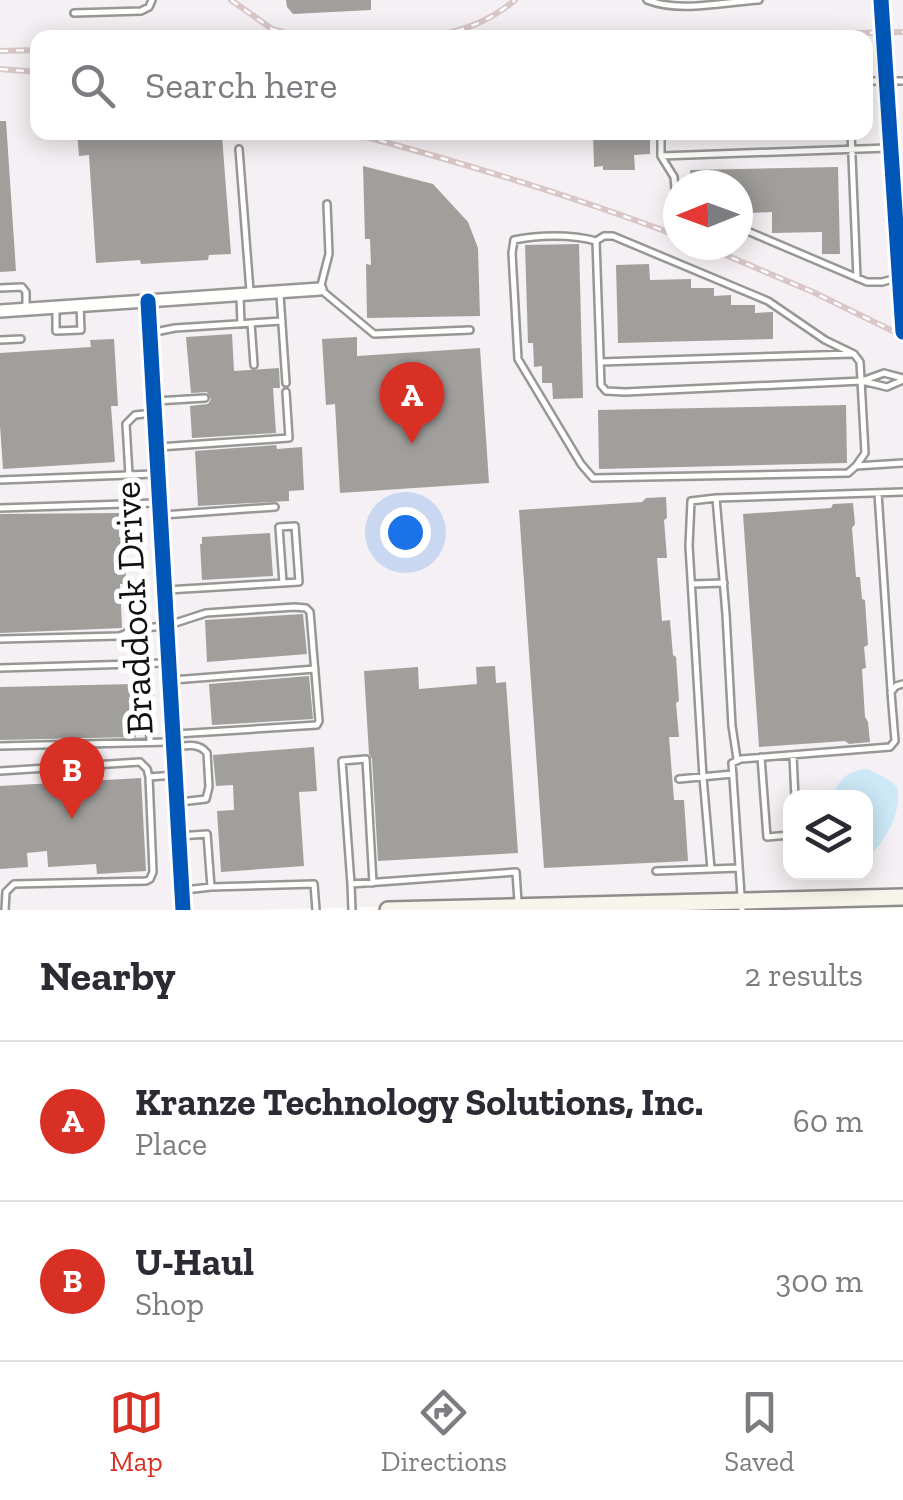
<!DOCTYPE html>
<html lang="en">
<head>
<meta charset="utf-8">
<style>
  body { margin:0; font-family:"Zilla Slab",serif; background:#f7f7f7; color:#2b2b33 }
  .controls { position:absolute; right:30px; bottom:30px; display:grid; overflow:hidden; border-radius:20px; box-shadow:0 5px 25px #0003 }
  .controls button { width:90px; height:90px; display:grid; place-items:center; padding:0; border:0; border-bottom:2px solid #e1e1e2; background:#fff; color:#2b2b33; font:50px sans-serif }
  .compass { position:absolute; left:663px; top:170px; width:90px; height:90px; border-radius:50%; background:#fff; box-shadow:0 5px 25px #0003; rotate:269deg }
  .you { position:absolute; left:405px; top:532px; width:35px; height:35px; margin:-25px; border:8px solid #fff; border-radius:50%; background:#1a73e8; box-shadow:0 0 0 15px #1a73e833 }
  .badge { display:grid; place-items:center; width:65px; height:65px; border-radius:50%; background:#d93025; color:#fff; font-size:32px; font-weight:700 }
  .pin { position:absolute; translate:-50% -82px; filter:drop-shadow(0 2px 5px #0008) }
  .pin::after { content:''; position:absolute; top:52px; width:35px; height:30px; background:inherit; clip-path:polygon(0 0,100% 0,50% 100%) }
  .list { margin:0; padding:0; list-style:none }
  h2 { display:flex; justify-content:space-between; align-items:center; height:130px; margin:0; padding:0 40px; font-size:42px }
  h2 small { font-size:32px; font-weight:400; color:#7c7c81 }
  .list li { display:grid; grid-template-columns:65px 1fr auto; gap:30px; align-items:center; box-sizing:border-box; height:160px; padding:0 40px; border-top:2px solid #e1e1e2 }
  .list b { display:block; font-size:38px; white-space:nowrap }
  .list p { margin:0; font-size:32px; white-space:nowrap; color:#7c7c81 }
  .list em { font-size:32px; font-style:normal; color:#7c7c81 }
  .icon { flex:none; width:55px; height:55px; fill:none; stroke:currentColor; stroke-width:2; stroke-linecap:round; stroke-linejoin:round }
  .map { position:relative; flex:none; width:903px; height:910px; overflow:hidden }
  .search { position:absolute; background:#fff; box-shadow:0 5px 25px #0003; left:30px; right:30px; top:30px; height:110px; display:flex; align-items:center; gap:25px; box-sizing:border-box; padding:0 35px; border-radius:20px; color:#7c7c81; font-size:38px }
  .sheet { height:450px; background:#fff }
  nav { display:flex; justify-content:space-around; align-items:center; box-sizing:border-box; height:140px; border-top:2px solid #e1e1e2; background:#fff; font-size:28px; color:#7c7c81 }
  nav a { display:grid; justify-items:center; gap:5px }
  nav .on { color:#d93025 }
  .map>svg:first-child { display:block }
</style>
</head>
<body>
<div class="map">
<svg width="903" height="910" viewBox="0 0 903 910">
  <rect width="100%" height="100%" fill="#fdfcf7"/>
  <path fill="#f5f0f3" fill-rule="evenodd" d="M0 0H903V894L243 910H0ZM38 38H866V132H38ZM678 185H738V245H678ZM790 798H866V872H790Z"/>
  <path fill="#cde8f7" d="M868 769C878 774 890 779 897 787 903 811 884 846 866 858V798L832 797C839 779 848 770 868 769Z"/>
  <path fill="#a19f9c" d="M286 0H371V10L293 14 287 7Z
    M0 121H6L16 271 0 272Z
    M77 132H201L222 136 231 254 209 255 208 260 141 264 140 260 96 263 89 155 79 156Z
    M593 132H650V154L634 155 635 170H603V166L594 167Z
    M363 166 433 184 468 222 478 248 480 316 367 318 366 264 371 265 370 239H365Z
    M838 167 840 254H822V232L772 233V212L750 213V211H738V185H691L690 170Z
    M579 244 583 398 553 399 552 383H542V366L534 367 533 343H528L525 245Z
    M649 264 650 280 691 279V288H714V296L731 295V305H755V313L773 312V339L618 343 616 265Z
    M232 334 234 371 279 368 280 388H273L276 433 192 438 190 406 208 404 211 399 207 392 191 393 186 337Z
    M357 337V356L480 348 489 483 340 493 335 404 326 405 322 339Z
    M114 339 118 406H111L115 462 3 469 0 425V353L91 347 90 340Z
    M846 405 847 463 599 469 598 410Z
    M276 445 277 449 302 447 304 490 289 491V501L198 506 195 451Z
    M666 497 667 518 664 520 667 558H657L662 621 670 620 673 655 676 657 679 701 676 703 679 737H669L674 800H684L688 861 544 868 519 510 642 502 646 498Z
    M853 503 855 524 852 528 856 577H860L862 599 865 600 868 645 864 647 866 668 862 669 865 717 868 722 870 742 849 744 845 741 759 747 743 514 831 508 833 504Z
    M119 513V537L125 536 126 584H120L122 628 0 633V514Z
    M270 533 273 576 202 580 200 544H202V537Z
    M303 614 307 654 207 662 205 620Z
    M495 666 496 683 506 682 518 853 378 861 372 759 369 754 364 671 418 667 419 689 477 684 476 667Z
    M309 676 313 719 212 725 209 684Z
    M134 684 136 737 0 740V687Z
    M314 747 317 791 299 792 304 866 221 872 217 811 234 810 233 785 216 786 213 755Z
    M141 778 146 871 97 874 96 864 48 867 47 851 27 853 28 867 0 869V786Z"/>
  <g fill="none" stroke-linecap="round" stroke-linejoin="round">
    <g stroke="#979795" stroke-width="10">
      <path id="lane" d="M647 0C680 13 724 2 759 0
        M74 13 141 11 149 7 152 0
        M866 81H903
        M661 132V156L674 177 676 200 678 201
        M851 132 857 278
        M239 149 250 291
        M661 156 888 148
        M327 204 329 254 320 289 374 334 470 330
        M738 227 867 282H882L897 278
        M596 241C571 234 538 235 514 240L512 253 518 359 581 464 593 478 848 473 856 466 865 453 860 362 854 354 825 340 768 301 613 236H604L596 241 601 385 606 391 625 392 862 381
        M0 288 22 287 26 292V307
        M280 295 286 383
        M240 297 241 324
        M56 311V331L81 330 80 306
        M251 323 254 365
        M150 333 175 328 282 321
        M0 340 21 339
        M600 362 852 354
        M903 378 884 373 862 381 887 387 903 380
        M156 401 205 398
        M159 447 289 438 286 392
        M856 466 903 463
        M129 475 126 424 135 415 153 413
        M0 480 154 474
        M878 493 891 690
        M716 498 903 492
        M0 508 156 503
        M163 515 275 507
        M692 584 724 583
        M167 590 283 583 299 582 295 526 279 527 283 583
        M0 639 119 636 125 634 131 629 166 626 206 613 295 607 306 608 310 612 319 721 317 725 176 734
        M148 664 150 742
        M0 668 166 663
        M173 680 315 669
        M0 746 170 742
        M174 747C185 746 199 742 207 753L209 787 206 799 180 802
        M793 756 795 798
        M761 757 767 837 790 835
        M0 771 140 762 147 769 149 777 153 872 150 879 146 881 14 884 6 892 5 910
        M149 777 175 775
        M679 779 733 774
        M179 836 207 834 211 887 185 890
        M711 869 703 777 689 546 691 501 716 498 726 614 732 726 737 759
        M656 871 739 868
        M351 884 342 761 366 759 373 883
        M211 887 314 884 316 910
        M352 910 351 884 516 872 518 902
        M742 910 732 763 741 759 890 747 895 741 891 692 896 686 903 684"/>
    </g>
    <g stroke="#979795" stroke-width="16">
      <path id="street" d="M881 0 903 332
        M148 301 183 910
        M0 311 320 289"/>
    </g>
    <g stroke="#8e8d8b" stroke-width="20">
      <path id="secondary" d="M388 910 903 897"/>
    </g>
    <use href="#lane" stroke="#fffffe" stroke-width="5"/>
    <use href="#street" stroke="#fffffe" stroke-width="11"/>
    <use href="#secondary" stroke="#f6f4eb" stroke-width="15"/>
    <g stroke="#d9c6c7" stroke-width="6">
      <path id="rail" d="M231 0 272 29 304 38
        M425 38C459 32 488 23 515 0
        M630 38 903 32
        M0 51 38 50
        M0 69 38 72
        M348 132C460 162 570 195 678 236
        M702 245 813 292 903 336"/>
    </g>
    <use href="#rail" stroke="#fff" stroke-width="2.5" stroke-dasharray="8" stroke-linecap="butt"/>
    <g stroke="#fff" stroke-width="21">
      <path id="cycleway" d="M881 0 903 332
        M148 301 183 910"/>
    </g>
    <use href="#cycleway" stroke="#0057b8" stroke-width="15"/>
  </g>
  <g text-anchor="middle" stroke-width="10" stroke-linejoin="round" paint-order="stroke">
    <g font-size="38" fill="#111" stroke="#fff">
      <text transform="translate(133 608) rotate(-93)" y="13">Braddock Drive</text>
    </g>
  </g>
</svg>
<div class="controls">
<button><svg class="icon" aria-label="layers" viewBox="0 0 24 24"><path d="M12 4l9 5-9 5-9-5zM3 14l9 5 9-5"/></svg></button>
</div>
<svg class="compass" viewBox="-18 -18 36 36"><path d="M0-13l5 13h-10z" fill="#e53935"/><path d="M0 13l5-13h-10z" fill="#7c7c81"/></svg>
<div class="you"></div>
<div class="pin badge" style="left:412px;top:444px">A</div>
<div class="pin badge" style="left:72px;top:819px">B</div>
<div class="search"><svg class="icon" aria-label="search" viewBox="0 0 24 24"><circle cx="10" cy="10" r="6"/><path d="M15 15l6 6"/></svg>Search here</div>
</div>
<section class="sheet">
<h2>Nearby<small>2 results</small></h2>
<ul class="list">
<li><span class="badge">A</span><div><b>Kranze Technology Solutions, Inc.</b><p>Place</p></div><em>60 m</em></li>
<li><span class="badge">B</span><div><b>U-Haul</b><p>Shop</p></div><em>300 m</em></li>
</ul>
</section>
<nav>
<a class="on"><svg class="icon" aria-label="map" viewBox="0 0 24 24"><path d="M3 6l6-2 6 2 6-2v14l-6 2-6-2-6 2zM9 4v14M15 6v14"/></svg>Map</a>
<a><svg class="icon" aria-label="directions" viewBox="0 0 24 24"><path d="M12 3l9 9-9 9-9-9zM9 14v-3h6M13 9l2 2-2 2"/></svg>Directions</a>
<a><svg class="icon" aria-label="saved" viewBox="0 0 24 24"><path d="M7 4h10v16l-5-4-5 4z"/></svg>Saved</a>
</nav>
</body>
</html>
